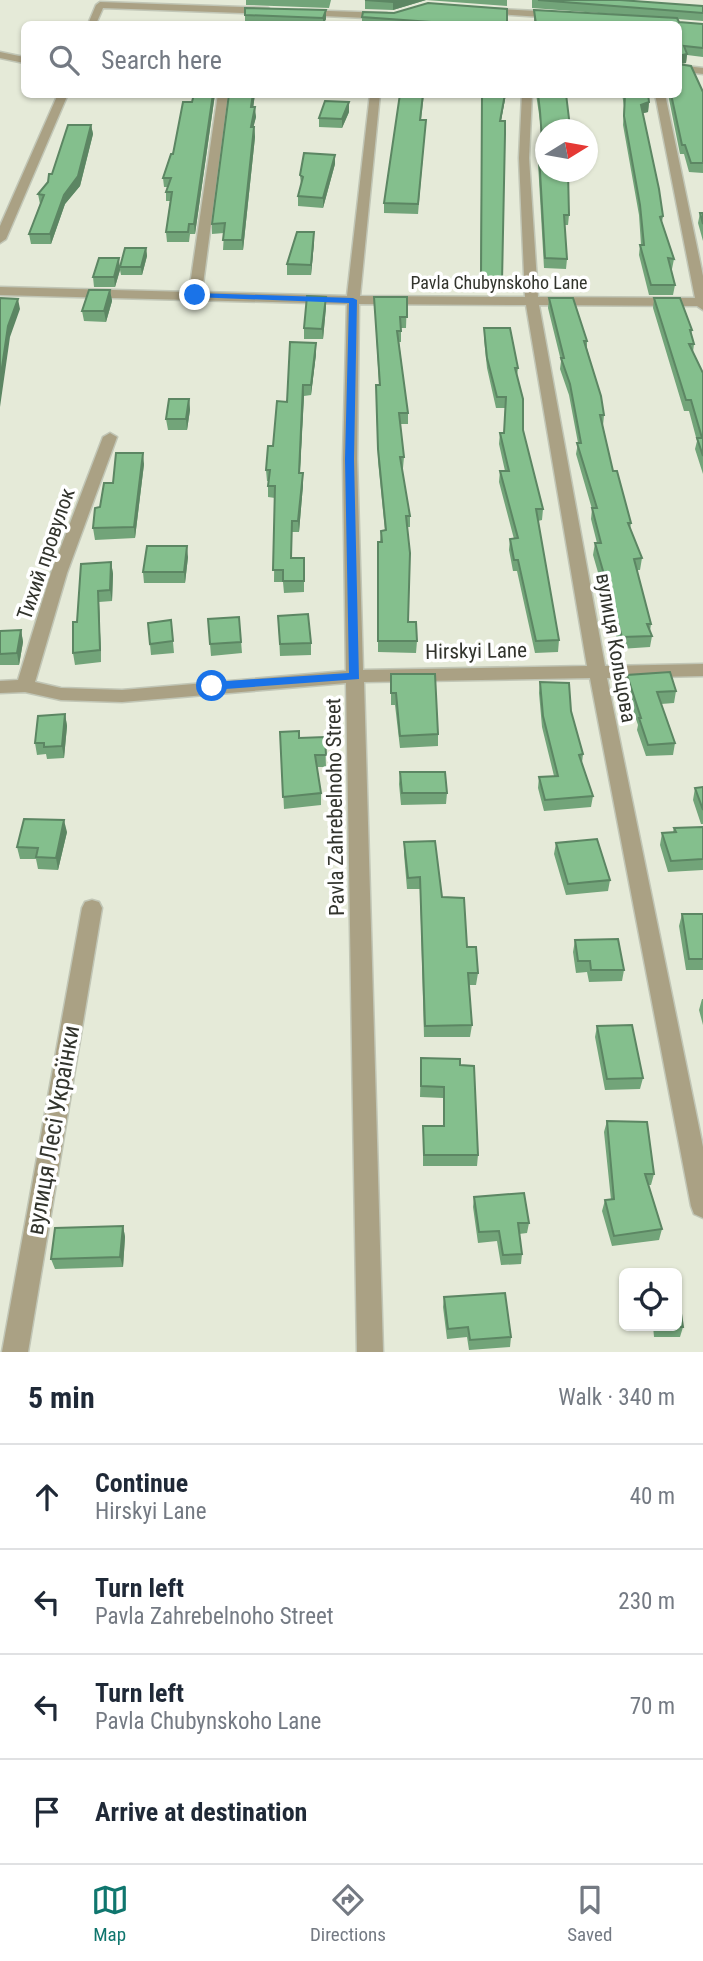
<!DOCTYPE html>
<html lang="en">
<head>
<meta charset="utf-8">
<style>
  body { margin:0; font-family:"Roboto Condensed",sans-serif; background:#f6f6f7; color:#1f2937 }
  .controls { position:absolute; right:21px; bottom:21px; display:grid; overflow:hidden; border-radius:10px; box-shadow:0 2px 5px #0004 }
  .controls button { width:63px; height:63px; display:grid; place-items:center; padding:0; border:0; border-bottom:2px solid #e0e1e3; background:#fff; color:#1f2937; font:35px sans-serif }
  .compass { position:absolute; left:535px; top:119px; width:63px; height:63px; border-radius:50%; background:#fff; box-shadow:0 2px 5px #0004; rotate:79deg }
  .stop { position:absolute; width:21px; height:21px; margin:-16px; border:5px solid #1a73e8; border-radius:50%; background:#fff }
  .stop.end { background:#1a73e8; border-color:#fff; box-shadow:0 2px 7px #0008 }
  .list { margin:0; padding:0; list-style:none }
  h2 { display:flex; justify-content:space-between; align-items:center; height:91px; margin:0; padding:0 28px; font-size:30px }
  h2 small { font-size:23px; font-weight:400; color:#747a83 }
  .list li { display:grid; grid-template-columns:46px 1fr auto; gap:21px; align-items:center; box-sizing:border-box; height:105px; padding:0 28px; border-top:2px solid #e0e1e3 }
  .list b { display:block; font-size:26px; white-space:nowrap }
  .list p { margin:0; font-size:23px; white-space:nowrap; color:#747a83 }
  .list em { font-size:23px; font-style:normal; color:#747a83 }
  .icon { flex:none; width:38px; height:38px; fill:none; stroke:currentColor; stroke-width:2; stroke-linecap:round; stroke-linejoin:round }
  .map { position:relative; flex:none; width:703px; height:1352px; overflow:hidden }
  .search { position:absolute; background:#fff; box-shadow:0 2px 5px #0004; left:21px; right:21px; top:21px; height:77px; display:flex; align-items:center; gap:18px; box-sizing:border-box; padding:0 24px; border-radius:10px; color:#747a83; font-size:26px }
  .sheet { height:511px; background:#fff }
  nav { display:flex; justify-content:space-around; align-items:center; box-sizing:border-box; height:98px; border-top:2px solid #e0e1e3; background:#fff; font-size:19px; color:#747a83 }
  nav a { display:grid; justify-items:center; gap:4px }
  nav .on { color:#0f766e }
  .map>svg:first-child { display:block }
</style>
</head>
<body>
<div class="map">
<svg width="703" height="1352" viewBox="0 0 703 1352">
  <rect width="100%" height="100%" fill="#e5ead8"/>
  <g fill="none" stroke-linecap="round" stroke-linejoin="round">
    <g stroke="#c1c6b6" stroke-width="3">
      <path id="street" d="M100 2 268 8 272 11 268 14 103 8 96 24H88L96 5Z
        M480 8 556 12 561 15 556 18 483 13 479 10Z
        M300 10 387 13 392 16 387 19 303 15 300 14Z
        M0 52 24 57V63L0 58Z
        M678 65 703 68V74L678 71Z
        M58 94H68L6 239 0 243V226Z
        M218 94H228L202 292 347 296 370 94H380L360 296 525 297 519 158 522 94H532L529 158 538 297 695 298 655 94H665L703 276V310L697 306 539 305 605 666 703 664V676L607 678 703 1147V1218L694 1214 691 1206 590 678 364 682 383 1352H357L346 683 122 702 61 700 25 692 0 693V681L18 680 51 573 103 437 110 433 117 437 67 573 35 682 61 688 122 690 346 671 343 459 347 304 0 295V287L189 292ZM359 304 526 305 587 666 363 670 357 459Z
        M92 900 99 902 102 908 28 1352H2L82 908 85 902Z"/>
    </g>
    <use href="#street" fill="#aaa184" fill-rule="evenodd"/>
  </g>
  <path fill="#72a479" d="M246 0H331L329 8 246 5Z
    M365 0H507V6L426 0 393 10 365 9Z
    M532 0H620L703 6V21L677 19 679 22 703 24V57L687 55 686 63 680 64 703 93V173L689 172 684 154H680L668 94H678V24H534V10L652 17 532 8Z
    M326 10V19L324 24 245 23V15Z
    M362 17 507 24H362Z
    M194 94H215L195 234H190L189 242H167L166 232 170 201H166V192L167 187H164L163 178 192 102Z
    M229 94H255L253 107 256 117 253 127H254L255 137 243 250H223L224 233 212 234V224Z
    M400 94H424L421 120H426L418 214 384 213V203Z
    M482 94H506L501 121V292H480Z
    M536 94H566L569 130H545L569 215 568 225H565L567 259 566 269 544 268 538 163 539 154H542L540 121Z
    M622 94H648L649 102 648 112 643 113 663 216 662 222 674 259 672 269H671L675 285 673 295H649L639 255 640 245H641L639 215 623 125 624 106Z
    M349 112 342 128 319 127V118Z
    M91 125 93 134 80 186 65 204 51 244H31L29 234 40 204 38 194 48 182 52 174Z
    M335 164 323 208 298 206V196L301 185 300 175Z
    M700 213H703V241L698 223Z
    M314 232V242L311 275H287V264Z
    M146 248 147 256 142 275H121L120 270 115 287H94L93 277 120 265Z
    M110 290 112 301 106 322 84 321 82 311Z
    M374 297H407L406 328H401V342H399L408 413V424H400L404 457 403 468H402L410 516V527H407L408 622 417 641 416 653 378 652V542H380L381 531H385L378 461 376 396 379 385Z
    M549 298 587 341V348L604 415 603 426 613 471 631 523 630 529 642 558 640 570H637L651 624 650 631 652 636 650 647 620 649 593 555 595 543H597L591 519 592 509 576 454 578 443 569 395 560 369 561 361 548 308Z
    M654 298 692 330 691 334 694 344 693 352 703 373V474L695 449 697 441 689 411H684L653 308Z
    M326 307 323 339H304V328Z
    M484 328 518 368 517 376 523 430 543 509 542 520 538 521 559 640 558 652 535 653 517 571H513L509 550 510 539H514L499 482 500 471H505L499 444 500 433H504L505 408H496L487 368 484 339Z
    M316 343V354L311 395 304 396 300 473H303V485L299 532H292V558H304V592L284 593 283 582H274L275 498 268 497V481H267L266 470 287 402Z
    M189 399 190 410 187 430H168L166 419Z
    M144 464 135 538 95 540 93 528 100 507Z
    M188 557 185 583H144L143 572Z
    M111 562 113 574 112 601 99 602 101 662 75 665 73 653 77 622Z
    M278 616 311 643V655L280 656Z
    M239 617 242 653 211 656 208 619Z
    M171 620 174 653 151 655 150 644Z
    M21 630 23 642 19 665H0V631Z
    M391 674 438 734V746L400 748 395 705H391Z
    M627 675 676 691 674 703 661 704 675 743 673 755 646 756 637 730 638 725 625 686Z
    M540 682 571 711 583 754 582 763 593 796 591 807 544 811 538 788 539 777 554 776 542 727 539 693Z
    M65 714 67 726 64 758 47 759 46 754 37 755 35 743Z
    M280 732 299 738 325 737 326 767H317L321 793V805L284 809Z
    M400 772 447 793 446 804 401 805 399 784Z
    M703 787V824H701L693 800 695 788Z
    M703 827V870L668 872 660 845 662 833 673 832 674 828Z
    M67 832 58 870 38 869 36 859H20L17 847Z
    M404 842 442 897 467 947 478 973 476 985H469L472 1025 470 1037H424L420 889H407L404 854Z
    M556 843 610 880 608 891 566 895 554 854Z
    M682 914H703V970H686L679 926Z
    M575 940 624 970 622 981 589 982 587 972 576 973 573 952Z
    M702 999H703V1025L699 1010Z
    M597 1026 643 1078 640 1089 605 1090 595 1037Z
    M421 1058 460 1065 478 1155 477 1166H423V1126H443V1098L420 1097Z
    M607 1121 654 1174 651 1185H648L662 1229 659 1240 612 1246 602 1211 605 1200H611L604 1132Z
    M474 1197 529 1223 527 1233 519 1234 522 1254 521 1264 501 1265 497 1241 478 1243 473 1207Z
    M123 1226 125 1237 123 1267 55 1269 51 1259Z
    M444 1297 511 1337 510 1347 469 1350 467 1337 447 1339 443 1307Z
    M653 1326H677L683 1327 680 1337H654Z"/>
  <path fill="#5c8663" d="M399 0H426L393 10V2Z
    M326 10V19L323 24V18Z
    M687 54 686 63 678 64V56Z
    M213 94H215L195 234 194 224Z
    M253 94H255L252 117 251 107Z
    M505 94H506L499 130 500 121Z
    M349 102V112L342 128V119Z
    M649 102 648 112 640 114 641 105Z
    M255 107 256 117 251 137V127Z
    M91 125 93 134 80 186 65 204 51 244 50 234Z
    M254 127 255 137 243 250 242 240Z
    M335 155V164L323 208V198Z
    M314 232V242L311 275V265Z
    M146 248 147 256 142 275 141 267Z
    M119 258 120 270 115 287 114 277Z
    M110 290 112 301 106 322 104 311Z
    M326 297V307L323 339 322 329Z
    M18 299 20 309 10 337 0 407V381L8 326Z
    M316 343V354L311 395V385Z
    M303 385 304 396 299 485V473Z
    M189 399 190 410 187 430 186 419Z
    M143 453 144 464 135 538 134 527Z
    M303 473V485L299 532 298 521Z
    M187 546 188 557 185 583 184 572Z
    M111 562 113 574 112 601 110 590Z
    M98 591 99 602 101 662 100 650Z
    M21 630 23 642 19 665 17 653Z
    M65 714 67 726 64 758 62 746Z
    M64 820 67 832 58 870 56 858Z
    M123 1226 125 1237 123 1267 120 1257Z"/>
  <path fill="#84bf8d" stroke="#5c8663" stroke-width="2" d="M365 0H399L393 2Z
    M538 0H620L703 6V13Z
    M428 3 507 9V24H459L362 17 363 12 394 13Z
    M245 8 326 10 323 18 245 15Z
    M534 10 677 18 679 22 703 24V48L684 46 687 54 678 56V24H536Z
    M678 64 691 66 703 92V163H691L685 145H682L671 94H678Z
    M194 94H213L194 224H189L188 232H166L172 192H166L171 178H163L171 154H173L183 102H192Z
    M229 94H253L251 107H255L251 127H254L242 240H223L225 223 212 224Z
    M400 94H423L420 120H426L418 204 384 203Z
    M482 94H505L500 121H505V134L502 282 481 281Z
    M538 94H566L570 127H564V130H545V172H568L569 215H564L567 259 545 258 539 154H543L540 111Z
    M625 94H648L649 102 641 105 659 189 663 216 660 217 674 259 668 258 675 285H651L640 245H644L640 205 624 116Z
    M325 101 349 102 342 119 319 118Z
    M68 125H91L78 176 64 195 50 234H29L44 195 38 194 48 182 49 174H52Z
    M304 153 335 155 323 198 298 196 303 177 300 175Z
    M700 213H703V224Z
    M297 232H314L311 265 287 264Z
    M125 248H146L141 267H120Z
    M99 258H119L114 277H93Z
    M89 290H110L104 311H82Z
    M307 296 326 297 322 329 304 328Z
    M374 297H407V317H400L401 331H397L408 413H399L404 457H400L410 516H406L410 553 408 622H416L417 641H378V542H382L381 531 386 530 378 449 376 385H380Z
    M0 298 18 299 8 326 0 381Z
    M549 298H573L587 341H584L601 396 604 415H600L613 471H617L631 523H628L642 558 634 559 651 624H647L652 636 622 637 595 543H601L592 508H597L577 443H581L570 384 561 358H564Z
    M654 298H680L692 330H690L694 344H689L703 373V456L697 438H702L691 400H686Z
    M484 328H510L518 368H515L523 399V430L543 509H536L559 640 536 641 518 560H514L510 539 518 538 500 471H509L500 433H504L506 397H497L487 358Z
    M290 342 316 343 311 385H303L299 473H303L298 521H292L291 558H304V581H283V570H273L275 486H268L270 470H266L268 446H273L277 401 287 402Z
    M169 399H189L186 419H166Z
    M116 453H143L134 527 93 528 95 508 100 507 104 483H113Z
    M147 546H187L184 572H143Z
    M111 562 110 590 98 591 100 650 73 653V622H77L81 564Z
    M308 614 311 643 280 644 278 616Z
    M239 617 241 642 210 644 208 619Z
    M171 620 173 641 150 644 148 623Z
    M21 630 17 653 0 654V631Z
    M670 672 676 691 657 692 675 743 648 745 639 718H641L627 675Z
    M391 674H435L438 734 400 736 396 693H391Z
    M540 682 569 683 571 711 583 754 579 755 593 796 545 800 539 777 558 776 543 716Z
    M65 714 62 746 44 747V743H35L38 716Z
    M299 731V738L325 737 326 755H315L321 793 283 797 280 732Z
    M400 772H445L447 793H402Z
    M703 787V810L695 788Z
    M24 819 64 820 56 858 36 857 38 848 17 847Z
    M703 827V859L671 861 662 833 676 832 674 828Z
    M597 839 610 880 568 884 556 843Z
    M435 841 442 897 464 898 467 947H476L478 973H468L472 1025 425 1026 420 877 408 878 404 842Z
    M682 914H703V959H689Z
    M618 939 624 970H591L590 961H578L575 940Z
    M632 1025 643 1078 607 1079 597 1026Z
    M421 1058 460 1059V1065L474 1066 478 1155H424L423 1126H444V1087L421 1086Z
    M607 1121 647 1122 654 1174H645L662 1229 614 1236 605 1200 614 1199Z
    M524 1193 529 1223H518L522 1254 503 1255 499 1231 479 1232 474 1197Z
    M123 1226 120 1257 51 1259 55 1228Z
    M677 1287 683 1327H657V1326H677Z
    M505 1293 511 1337 470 1340 468 1327 448 1329 444 1297Z"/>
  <path fill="#1a73e8" d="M195 293 353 298 357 300 354 459 359 679 212 690 207 686 212 682 349 673 345 459 349 303 193 297Z"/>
  <g text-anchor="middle" stroke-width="7" stroke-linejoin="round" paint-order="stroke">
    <g font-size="18" fill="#32342d" stroke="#fff">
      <text x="499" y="289">Pavla Chubynskoho Lane</text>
    </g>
    <g font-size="21" fill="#32342d" stroke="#fff">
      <text transform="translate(46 554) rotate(-71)" y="7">Тихий провулок</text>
      <text transform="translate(616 648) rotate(80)" y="7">вулиця Кольцова</text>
      <text transform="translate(476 651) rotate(-1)" y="7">Hirskyi Lane</text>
      <text transform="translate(335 807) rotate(-91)" y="7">Pavla Zahrebelnoho Street</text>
    </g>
    <g font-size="24" fill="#32342d" stroke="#fff">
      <text transform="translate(53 1130) rotate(-80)" y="8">вулиця Лесі Українки</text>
    </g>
  </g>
</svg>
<div class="controls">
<button><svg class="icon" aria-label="locate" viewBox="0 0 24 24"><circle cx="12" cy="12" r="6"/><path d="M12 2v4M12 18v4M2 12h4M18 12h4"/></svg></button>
</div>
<svg class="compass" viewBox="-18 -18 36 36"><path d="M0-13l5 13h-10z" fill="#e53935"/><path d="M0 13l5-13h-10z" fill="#747a83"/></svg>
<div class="stop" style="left:212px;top:686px"></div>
<div class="stop end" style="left:195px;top:295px"></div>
<div class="search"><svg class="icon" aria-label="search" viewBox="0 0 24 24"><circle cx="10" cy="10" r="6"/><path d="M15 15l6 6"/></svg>Search here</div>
</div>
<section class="sheet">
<h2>5 min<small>Walk · 340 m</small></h2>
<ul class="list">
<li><svg class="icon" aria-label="ahead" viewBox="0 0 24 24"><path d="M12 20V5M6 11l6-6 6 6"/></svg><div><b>Continue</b><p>Hirskyi Lane</p></div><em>40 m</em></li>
<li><svg class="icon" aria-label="left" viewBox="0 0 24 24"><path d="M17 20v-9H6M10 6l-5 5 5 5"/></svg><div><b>Turn left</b><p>Pavla Zahrebelnoho Street</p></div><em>230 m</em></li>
<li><svg class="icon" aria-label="left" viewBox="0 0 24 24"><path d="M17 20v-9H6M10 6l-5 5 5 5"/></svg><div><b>Turn left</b><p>Pavla Chubynskoho Lane</p></div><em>70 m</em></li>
<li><svg class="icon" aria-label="arrive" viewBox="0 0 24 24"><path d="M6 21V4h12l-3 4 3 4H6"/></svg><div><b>Arrive at destination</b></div></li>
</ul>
</section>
<nav>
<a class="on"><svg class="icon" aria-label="map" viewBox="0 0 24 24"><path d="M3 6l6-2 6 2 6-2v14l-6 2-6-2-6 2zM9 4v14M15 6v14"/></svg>Map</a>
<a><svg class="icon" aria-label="directions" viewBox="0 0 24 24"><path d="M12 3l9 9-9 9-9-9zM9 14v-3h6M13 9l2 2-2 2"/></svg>Directions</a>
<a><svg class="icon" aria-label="saved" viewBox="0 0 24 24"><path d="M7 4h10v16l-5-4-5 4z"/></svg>Saved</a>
</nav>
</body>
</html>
